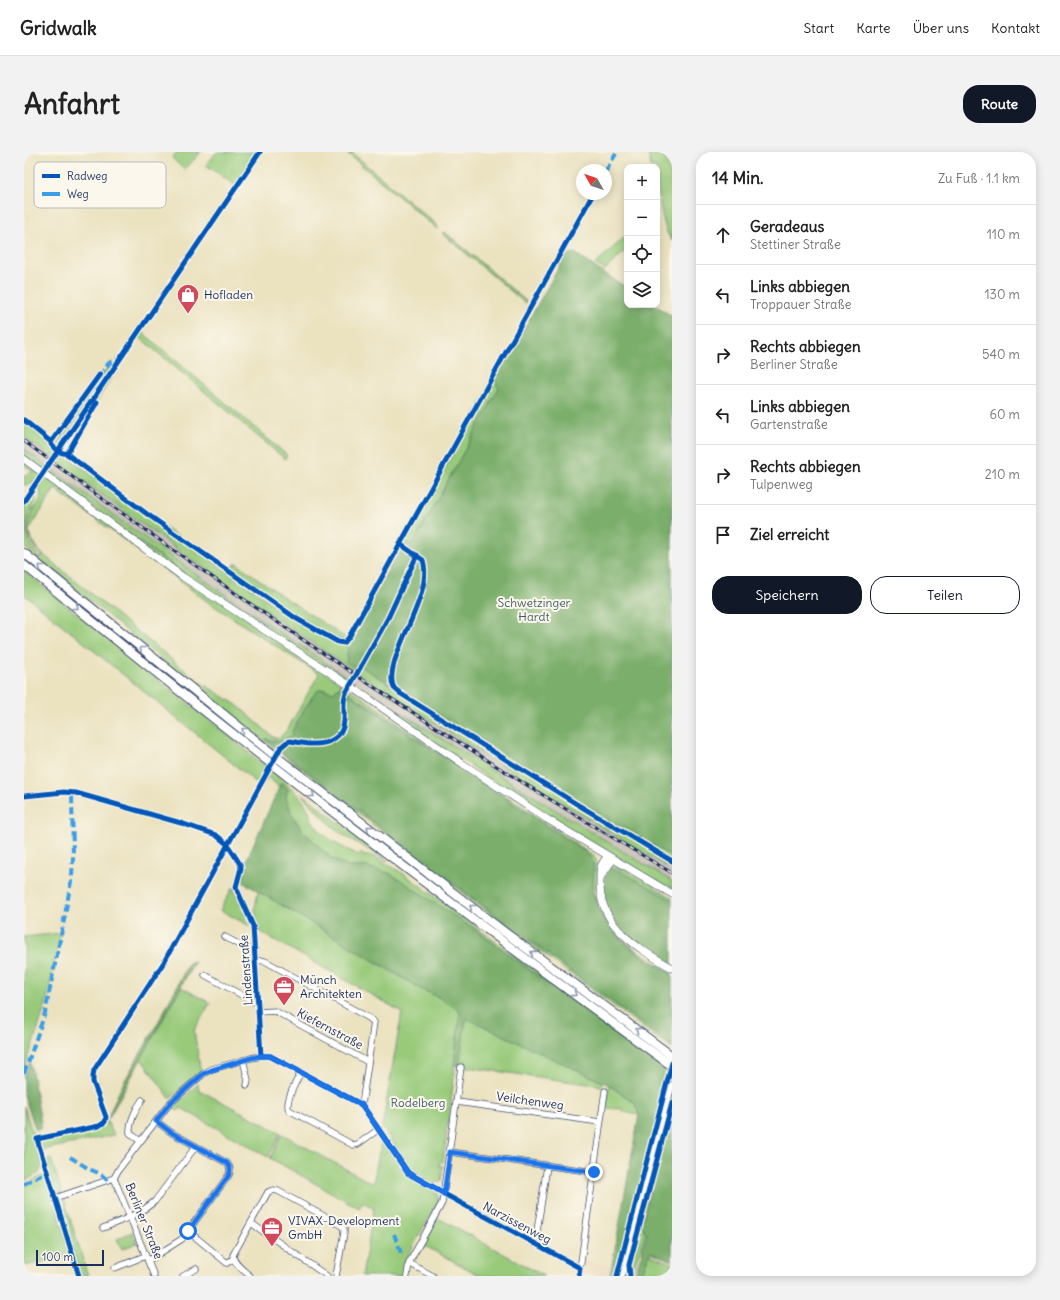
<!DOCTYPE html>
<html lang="de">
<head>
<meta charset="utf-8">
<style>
  body { margin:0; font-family:Delius,sans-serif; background:#f2f2f2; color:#222 }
  .controls { position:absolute; right:12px; top:12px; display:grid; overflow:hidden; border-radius:8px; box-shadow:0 2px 10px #0003 }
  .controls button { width:36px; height:36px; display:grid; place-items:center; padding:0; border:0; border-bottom:1px solid #e0e0e0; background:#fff; color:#222; font:20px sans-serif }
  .compass { position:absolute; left:552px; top:12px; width:36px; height:36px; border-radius:50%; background:#fff; box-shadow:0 2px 10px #0003; rotate:310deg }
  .scale { position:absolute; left:12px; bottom:10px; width:68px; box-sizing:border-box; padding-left:4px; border:2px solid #1b2f5e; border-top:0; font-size:11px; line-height:14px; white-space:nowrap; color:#1b2f5e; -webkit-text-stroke:3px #fbf7ec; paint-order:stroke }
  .stop { position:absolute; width:12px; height:12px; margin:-9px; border:3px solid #1a73e8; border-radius:50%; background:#fff }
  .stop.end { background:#1a73e8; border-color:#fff; box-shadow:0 1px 4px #0008 }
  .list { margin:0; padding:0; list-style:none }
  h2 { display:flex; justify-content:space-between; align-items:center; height:52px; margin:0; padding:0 16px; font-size:17px }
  h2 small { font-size:13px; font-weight:400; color:#767676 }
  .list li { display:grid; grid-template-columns:26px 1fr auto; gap:12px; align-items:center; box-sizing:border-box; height:60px; padding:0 16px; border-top:1px solid #e0e0e0 }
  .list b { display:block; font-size:15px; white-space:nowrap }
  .list p { margin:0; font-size:13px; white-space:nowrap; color:#767676 }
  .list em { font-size:13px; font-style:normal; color:#767676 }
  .actions { display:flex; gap:8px; padding:12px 16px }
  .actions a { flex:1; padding:9px 0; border:1px solid #111827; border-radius:16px; text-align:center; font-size:14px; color:#111827 }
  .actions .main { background:#111827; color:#fff }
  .icon { flex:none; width:22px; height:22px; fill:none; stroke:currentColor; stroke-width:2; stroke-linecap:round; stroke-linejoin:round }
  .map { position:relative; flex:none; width:648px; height:1124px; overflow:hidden; border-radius:16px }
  header { display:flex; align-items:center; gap:24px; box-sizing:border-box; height:56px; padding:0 20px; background:#fff; border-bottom:1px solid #e0e0e0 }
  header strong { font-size:19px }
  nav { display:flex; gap:22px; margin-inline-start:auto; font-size:14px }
  .intro { display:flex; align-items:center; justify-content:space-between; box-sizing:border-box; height:96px; padding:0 24px }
  h1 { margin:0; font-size:28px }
  .button { padding:10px 18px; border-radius:16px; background:#111827; color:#fff; font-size:14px; font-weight:700 }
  main { display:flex; gap:24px; padding:0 24px }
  aside { flex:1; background:#fff; border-radius:16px; box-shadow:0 2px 10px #0003 }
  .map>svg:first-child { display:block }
</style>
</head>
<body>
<header>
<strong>Gridwalk</strong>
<nav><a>Start</a><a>Karte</a><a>Über uns</a><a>Kontakt</a></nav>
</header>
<div class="intro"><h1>Anfahrt</h1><a class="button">Route</a></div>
<main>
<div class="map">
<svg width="648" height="1124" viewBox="0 0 648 1124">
  <rect width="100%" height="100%" fill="#fbf7ec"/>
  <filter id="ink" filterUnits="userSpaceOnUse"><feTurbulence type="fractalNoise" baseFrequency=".025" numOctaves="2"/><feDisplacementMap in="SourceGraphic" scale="8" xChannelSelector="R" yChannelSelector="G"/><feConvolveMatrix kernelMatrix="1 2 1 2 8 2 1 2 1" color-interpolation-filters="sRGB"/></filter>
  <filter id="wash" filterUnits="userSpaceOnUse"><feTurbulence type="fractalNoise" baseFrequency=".012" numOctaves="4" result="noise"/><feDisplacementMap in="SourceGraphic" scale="16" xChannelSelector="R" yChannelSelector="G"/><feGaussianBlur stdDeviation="0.9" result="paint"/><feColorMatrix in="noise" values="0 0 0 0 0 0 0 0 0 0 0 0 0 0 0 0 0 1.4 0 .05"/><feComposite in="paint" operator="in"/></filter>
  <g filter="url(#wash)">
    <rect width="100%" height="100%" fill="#ebe2c0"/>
    <path fill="#ebd8ba" d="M560 1109 588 1113 586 1124H558Z"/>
    <path fill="#cbc3b8" d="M0 285 166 407 402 566 552 660 648 718V729L434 598 324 526 228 461 89 363 0 297Z"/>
    <path fill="#98ca7a" stroke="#5a7c6c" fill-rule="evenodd" d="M153 0H177L160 18 148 6Z
      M193 0H233L211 33 182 13Z
      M322 0H327L414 74 413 77Z
      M624 0H639L648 26V89C637 76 633 32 633 15H627Z
      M421 80 502 149 501 151 418 81Z
      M603 83V97L581 118 571 112Z
      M117 179 263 303 261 307 114 184Z
      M95 209 91 219 45 296 41 300 35 299Z
      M87 211 89 212 33 297 30 294V289Z
      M470 229 475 236 389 392H381L380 388Z
      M0 269 22 287 29 298 38 303 44 305 124 364 271 467 315 492C324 493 326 485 330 479L325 488 330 515 335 513 504 616 593 673 601 676 648 705V718C541 653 434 588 329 518 217 444 108 366 0 285Z
      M0 297C129 394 262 487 398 574 480 627 564 678 648 729V738L516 660 170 429 0 304Z
      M0 310 318 532 309 540 298 537 288 545 268 580 269 583 255 590 242 587 255 597 252 598 141 510 0 395V352L6 344 8 343 11 345C13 352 8 357 5 363 0 379 4 394 17 405L19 404C4 389 0 379 9 359 12 355 16 350 17 345 17 341 15 337 14 333L17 326 14 325 8 332 0 333V324L6 320 11 321 0 313ZM31 337 187 452 295 522 263 578 254 587 249 585 213 553 174 529 16 400 6 384 5 378Z
      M0 405 132 513 130 515 18 424 0 409Z
      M212 411 260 445 322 486 319 488 313 487 274 465 206 418Z
      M0 419 243 615V617L234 632 0 442Z
      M326 537 568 702C576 710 574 727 572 737L569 739 570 713 563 701 324 540Z
      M256 598 458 753 648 894V897L455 754 255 600Z
      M244 618 246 619V618C261 630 278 643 286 661L285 662C293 682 316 695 335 703L336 701 339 702V704H342L343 703 351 705 380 722 648 920V923L453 779 367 722 343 715H324L307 706 278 678 268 663 257 631 255 635 244 625 237 634 236 633Z
      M277 642 286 648 364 709 319 683 308 674Z
      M587 714 600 717 648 745V748L596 719 585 717Z
      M209 735 226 774 196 758Z
      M234 739 397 837 416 846 436 859 430 916 431 917 424 973 423 976H422L421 979H423L419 1010H416L415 1014H419L417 1029 409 1032 391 1021 387 1016 358 975 378 860 233 778 231 756Z
      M570 742C576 750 577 761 583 770 597 789 628 810 648 819V822L620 806 590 781 581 772 575 761Z
      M37 781 22 852 0 918V785Z
      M157 835 186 851 170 879 177 921 146 946 117 907Z
      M442 865 578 930V934L435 914Z
      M644 929 645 931 598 1113 594 1124Z
      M174 932 175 938 257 981 244 1005 157 956 154 959 149 955Z
      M585 933 611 951 615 963 599 960V957L581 956Z
      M648 946 605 1113V1124H601Z
      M0 954 18 1013 15 1021 0 1029Z
      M83 969 90 983 18 998 16 991 20 987 79 975 81 973Z
      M258 982 349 1032 357 990 359 989 383 1023 413 1041 414 1049 381 1109 379 1124H338L350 1057 339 1050 335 1056 246 1006Z
      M27 1007 38 1041 32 1042 21 1008Z
      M18 1024 23 1025 48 1104 0 1114V1033Z
      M40 1047 64 1124H57L33 1049Z
      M414 1066 520 1124H457L399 1093Z
      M617 1074 622 1080 607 1124V1112Z
      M108 1080 113 1091 98 1097 93 1087Z
      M625 1102 648 1112V1124H617Z"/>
    <path fill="#7aae6a" stroke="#4a6e64" d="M551 101 569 114 603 136V153H631L648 164V705L601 676 593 673 504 616 335 513 330 515 322 510 325 488 330 479 375 399 378 398 381 392H389L475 236 470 229 542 103Z
      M318 532 323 535 321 539 563 701C574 712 567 727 570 742 576 781 616 804 648 822V894L458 753 241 587 255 590 269 583 268 580C269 576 290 541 293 539 298 536 304 539 309 540Z
      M257 631 264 637 262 645 268 663 278 678 307 706 324 715H343L367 722 453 779 645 921 592 1124H586L615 963 611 951 585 933 442 866 435 914 430 913 436 859 416 846 397 837 214 727Z
      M585 717 596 719 648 748V813C620 797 579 774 579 737 579 729 580 724 585 717Z
      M171 809 83 969C91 944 105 921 118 899 135 869 151 840 165 810Z
      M6 909 17 971V975L12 978 0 944V923L3 919Z
      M648 954V1109L626 1100 617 1124H610L619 1098 618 1097 623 1082 617 1074Z"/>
  </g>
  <g filter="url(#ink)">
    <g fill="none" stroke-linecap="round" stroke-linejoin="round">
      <g stroke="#3a4a6d" stroke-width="7">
        <path id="minor" d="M212 735 229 774 237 904
          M201 785 224 797H231
          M231 808 241 809 345 866 350 870 338 953
          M181 823 234 852
          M235 860 251 859 344 910
          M219 908 224 928 223 933
          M277 920C273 928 260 950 265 958L329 993 334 992 355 977
          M433 950 576 970
          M116 989 106 981C105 971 112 956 118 948
          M426 1000 570 1020
          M31 1046 90 1026
          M227 1071 303 1124
          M79 1076C97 1069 116 1062 131 1049L172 994
          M164 1079 203 1111 209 1107
          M511 1092 523 1014
          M125 1108 158 1087 205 1023C207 1017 206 1015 203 1011L148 981 132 969
          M385 1111 409 1124
          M91 1116 121 1104
          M130 1124 90 1026 95 1017 146 951 179 922 188 917 227 906 237 904H246L338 953 384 1021 416 1039 424 1044 556 1116
          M159 1124 172 1117
          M226 1124C220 1118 209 1112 209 1103L244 1040 249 1038 254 1039 318 1074 320 1077V1081L312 1124
          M383 1124 385 1111 418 1051 437 915
          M555 1124 581 939
          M598 1124 648 933"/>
      </g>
      <g stroke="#3a4a6d" stroke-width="8">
        <path id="major" d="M0 307 159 425 331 537 439 612 523 667 648 742
          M584 704C575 714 576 717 576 729 574 774 614 796 648 816
          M576 726 589 707"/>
      </g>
      <g stroke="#3a4a6d" stroke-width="10">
        <path id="highway" d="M0 401 250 603 479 779 648 904
          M0 413C211 587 427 754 648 914"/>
      </g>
      <use href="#minor" stroke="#fff" stroke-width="5.5"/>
      <use href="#major" stroke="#fff" stroke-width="7"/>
      <use href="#highway" stroke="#fff" stroke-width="8"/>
      <g stroke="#1b2f5e" stroke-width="3">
        <path id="rail" d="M0 289C208 445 424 589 648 721"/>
      </g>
      <use href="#rail" stroke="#fbf7ec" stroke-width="1.5" stroke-dasharray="4.5" stroke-linecap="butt"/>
      <path stroke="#3b9de6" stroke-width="4" stroke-dasharray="8 4" stroke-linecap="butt" d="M582 19 593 0
        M75 224 85 211 95 206
        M0 922 21 861 40 768 48 724 49 705 48 641
        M46 1005C51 1008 57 1012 62 1015 70 1020 79 1021 83 1029
        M0 1032 23 1020
        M370 1082 377 1101"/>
      <g stroke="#fbf7ec" stroke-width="8">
        <path id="cycleway" d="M0 268 27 290V292C31 298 36 301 43 302L123 362 273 467 314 490 320 491 325 485 569 42
          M27 290 76 222
          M43 302 73 250
          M0 349 236 0
          M376 392 399 408C411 445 356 510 370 536 372 538 375 540 377 542L551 651 648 709
          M0 644 40 640 52 641 157 671 192 683 203 692 216 712 217 716 212 735 229 774 237 904H246L338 953 384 1021 416 1039 424 1044 556 1116 555 1124
          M55 1124 13 987 75 974 81 970 82 965 69 930V924L70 918 140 810 257 595 263 590 266 589C273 590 280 592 287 592 303 593 320 586 320 568 321 559 318 550 322 541L364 466 393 403
          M593 1124 648 911
          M606 1124 605 1113 648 951"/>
      </g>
      <use href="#cycleway" stroke="#0057b8" stroke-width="5"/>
    </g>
    <defs><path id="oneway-chevron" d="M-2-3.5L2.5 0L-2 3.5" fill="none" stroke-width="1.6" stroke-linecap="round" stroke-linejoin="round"/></defs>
    <g stroke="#8d97ae">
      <use href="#oneway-chevron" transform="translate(17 415) rotate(-141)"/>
      <use href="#oneway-chevron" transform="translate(52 455) rotate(39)"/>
      <use href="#oneway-chevron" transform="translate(118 497) rotate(-141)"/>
      <use href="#oneway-chevron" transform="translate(220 578) rotate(-141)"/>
      <use href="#oneway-chevron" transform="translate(288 643) rotate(38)"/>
      <use href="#oneway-chevron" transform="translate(345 676) rotate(-142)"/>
      <use href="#oneway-chevron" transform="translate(448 755) rotate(-142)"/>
      <use href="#oneway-chevron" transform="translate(509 801) rotate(-144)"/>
      <use href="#oneway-chevron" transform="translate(550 842) rotate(36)"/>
      <use href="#oneway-chevron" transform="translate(614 878) rotate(-143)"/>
    </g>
  </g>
  <g fill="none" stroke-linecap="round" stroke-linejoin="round" filter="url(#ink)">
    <path stroke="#1a73e8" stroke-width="5" d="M164 1079 205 1023C207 1017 206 1015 203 1011L148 981 132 969 146 951 179 922 188 918 227 906 237 904H246L338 953 384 1021 416 1039 420 1042 426 1000 570 1020"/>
  </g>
  <defs>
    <g id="shop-pin" transform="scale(1.15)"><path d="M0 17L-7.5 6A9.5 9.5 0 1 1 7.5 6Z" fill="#d1495b" stroke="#fbf7ec"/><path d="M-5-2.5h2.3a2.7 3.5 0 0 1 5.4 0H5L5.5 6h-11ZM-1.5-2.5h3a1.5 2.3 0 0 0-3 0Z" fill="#fff"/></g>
    <g id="office-pin" transform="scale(1.15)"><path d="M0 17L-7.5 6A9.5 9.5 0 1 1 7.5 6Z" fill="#d1495b" stroke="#fbf7ec"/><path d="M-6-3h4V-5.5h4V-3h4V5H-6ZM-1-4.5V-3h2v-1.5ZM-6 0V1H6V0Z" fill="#fff"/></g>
  </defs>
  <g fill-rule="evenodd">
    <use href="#shop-pin" x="164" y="143"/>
    <use href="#office-pin" x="260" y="835"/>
    <use href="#office-pin" x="248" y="1076"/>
  </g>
  <g text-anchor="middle" stroke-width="4" stroke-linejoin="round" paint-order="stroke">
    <g font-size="12" fill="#1b2f5e" stroke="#fbf7ec" text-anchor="start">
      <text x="180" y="147">Hofladen</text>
      <text x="276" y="832">Münch<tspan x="276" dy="14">Architekten</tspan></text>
      <text x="264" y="1073">VIVAX-Development<tspan x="264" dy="14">GmbH</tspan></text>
    </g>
    <g font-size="12" fill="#405e66" stroke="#fbf7ec">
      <text x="510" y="455">Schwetzinger<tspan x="510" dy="14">Hardt</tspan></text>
      <text x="394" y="955">Rodelberg</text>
    </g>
    <g font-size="12" fill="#1b2f5e" stroke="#fbf7ec">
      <text transform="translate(222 818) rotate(-94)" y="4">Lindenstraße</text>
      <text transform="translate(306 877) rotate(28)" y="4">Kiefernstraße</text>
      <text transform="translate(506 949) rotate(8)" y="4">Veilchenweg</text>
      <text transform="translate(120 1069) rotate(68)" y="4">Berliner Straße</text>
      <text transform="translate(493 1071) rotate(28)" y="4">Narzissenweg</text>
    </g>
  </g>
  <rect x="10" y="10" width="132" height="46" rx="6" fill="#fbf7ec" stroke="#b8bbc1" stroke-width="1"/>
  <rect x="18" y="22" width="18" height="4" fill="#0057b8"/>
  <rect x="18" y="40" width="18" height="4" fill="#3b9de6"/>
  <g font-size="11" fill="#1b2f5e">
    <text x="43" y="28">Radweg</text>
    <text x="43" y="46">Weg</text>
  </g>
</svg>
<div class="controls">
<button>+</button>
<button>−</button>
<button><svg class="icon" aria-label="locate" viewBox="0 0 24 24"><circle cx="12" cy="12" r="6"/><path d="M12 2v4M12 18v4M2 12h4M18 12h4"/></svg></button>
<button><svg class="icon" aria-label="layers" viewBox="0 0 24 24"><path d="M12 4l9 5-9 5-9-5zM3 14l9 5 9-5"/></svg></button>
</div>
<svg class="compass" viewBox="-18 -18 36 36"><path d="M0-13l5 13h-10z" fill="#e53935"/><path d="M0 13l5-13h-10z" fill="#767676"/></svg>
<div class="scale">100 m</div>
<div class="stop" style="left:164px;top:1079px"></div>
<div class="stop end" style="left:570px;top:1020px"></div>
</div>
<aside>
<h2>14 Min.<small>Zu Fuß · 1.1 km</small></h2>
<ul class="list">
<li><svg class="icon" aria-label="ahead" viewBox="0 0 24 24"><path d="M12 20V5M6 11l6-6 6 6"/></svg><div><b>Geradeaus</b><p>Stettiner Straße</p></div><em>110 m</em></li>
<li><svg class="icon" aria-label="left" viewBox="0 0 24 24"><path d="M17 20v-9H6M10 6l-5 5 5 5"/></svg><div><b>Links abbiegen</b><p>Troppauer Straße</p></div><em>130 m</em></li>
<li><svg class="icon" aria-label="right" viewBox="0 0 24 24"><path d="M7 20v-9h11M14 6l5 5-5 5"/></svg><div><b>Rechts abbiegen</b><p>Berliner Straße</p></div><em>540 m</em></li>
<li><svg class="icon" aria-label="left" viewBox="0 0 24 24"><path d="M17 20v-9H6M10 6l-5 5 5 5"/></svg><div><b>Links abbiegen</b><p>Gartenstraße</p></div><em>60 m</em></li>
<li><svg class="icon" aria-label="right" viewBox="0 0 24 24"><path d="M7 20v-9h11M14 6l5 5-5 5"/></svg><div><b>Rechts abbiegen</b><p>Tulpenweg</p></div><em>210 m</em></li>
<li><svg class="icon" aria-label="arrive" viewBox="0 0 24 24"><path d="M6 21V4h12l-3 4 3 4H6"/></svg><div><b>Ziel erreicht</b></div></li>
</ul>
<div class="actions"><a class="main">Speichern</a><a>Teilen</a></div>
</aside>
</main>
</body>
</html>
